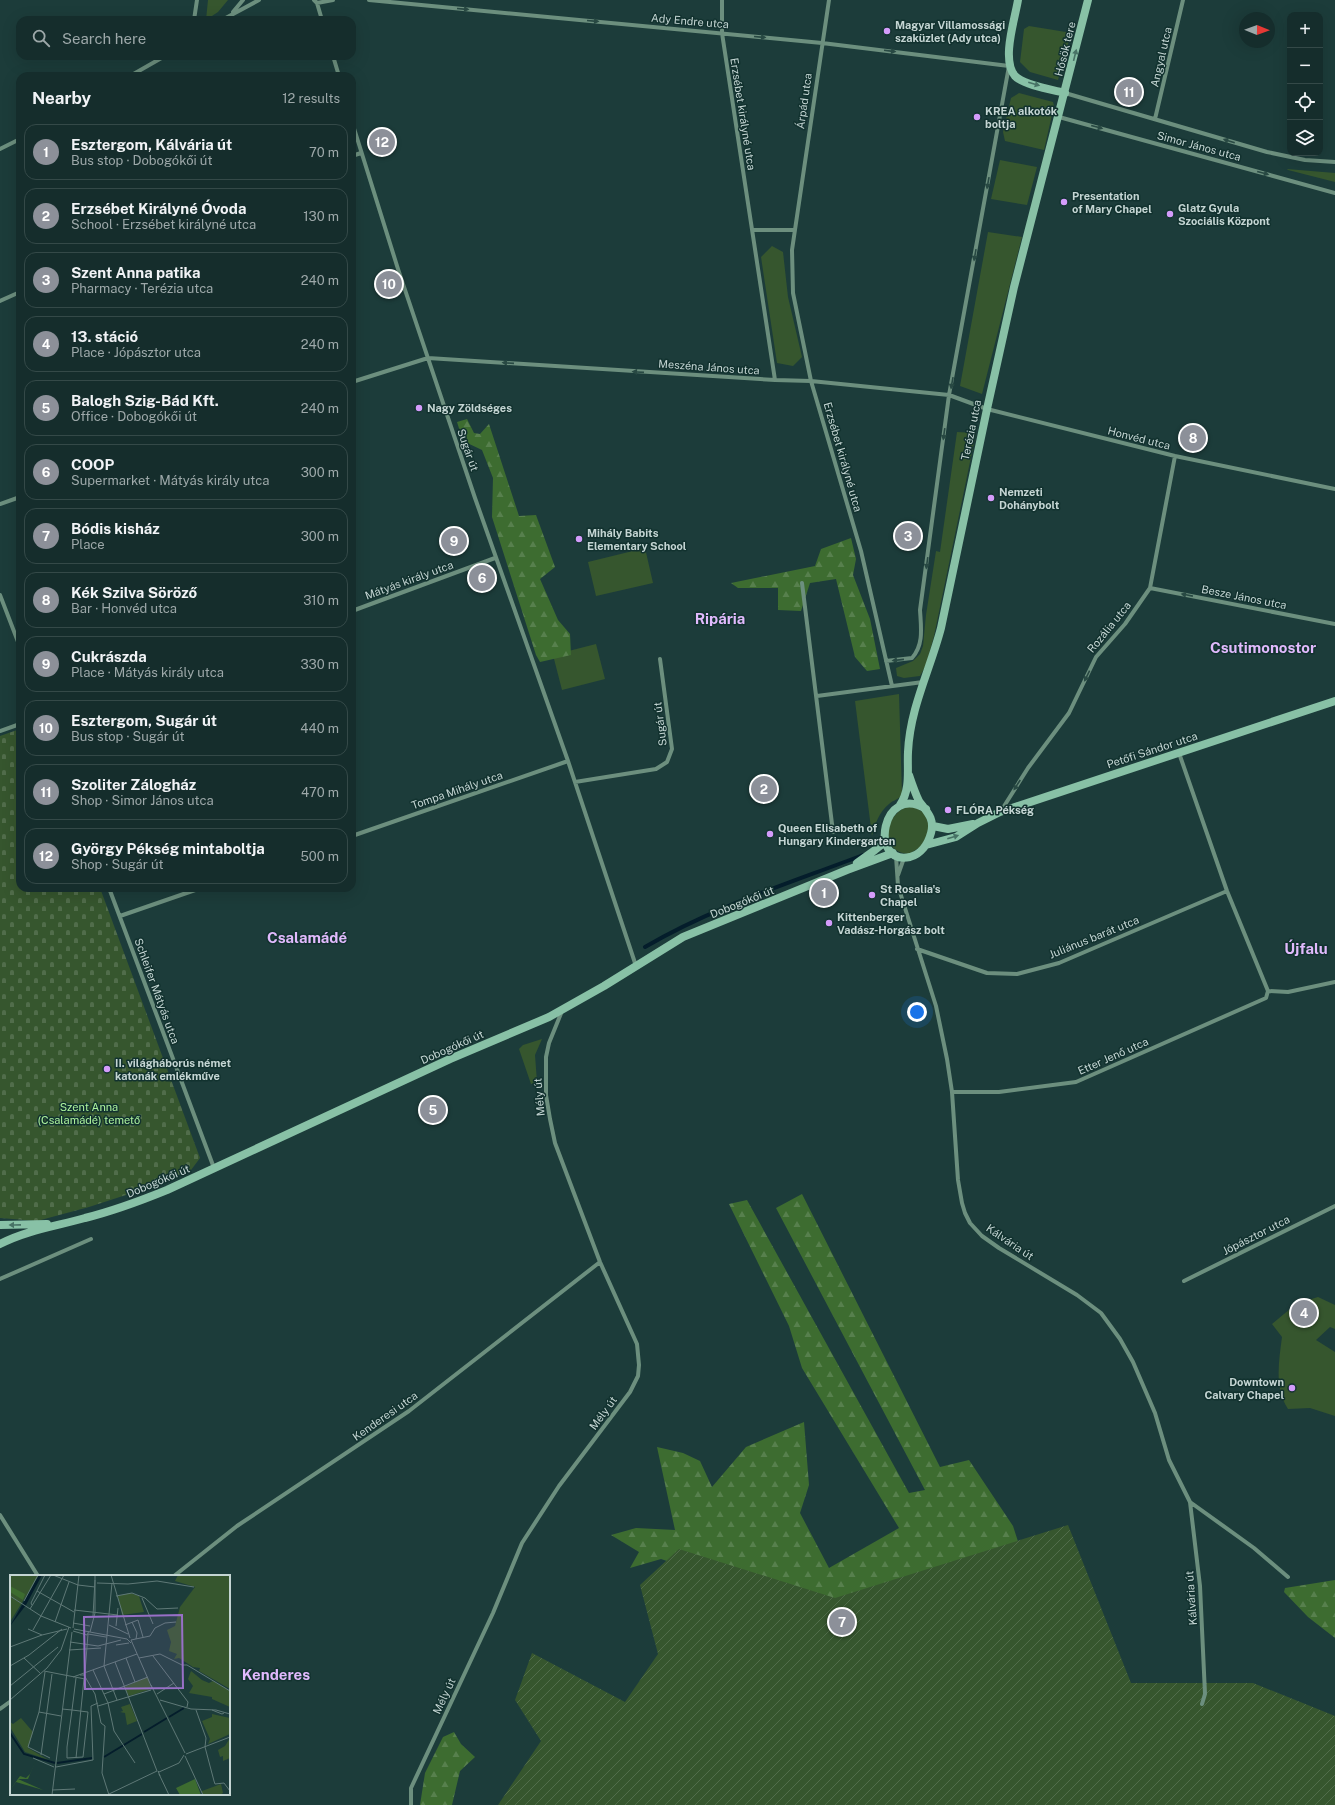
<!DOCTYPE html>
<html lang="en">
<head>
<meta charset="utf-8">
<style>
  body { margin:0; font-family:"Public Sans",sans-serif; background:#223938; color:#f1f3f6 }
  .controls { position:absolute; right:12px; top:12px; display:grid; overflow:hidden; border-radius:8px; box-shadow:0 4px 16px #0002 }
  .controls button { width:36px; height:36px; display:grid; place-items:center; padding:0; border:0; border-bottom:1px solid #344948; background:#152d2c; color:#f1f3f6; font:20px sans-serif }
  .compass { position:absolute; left:1239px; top:12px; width:36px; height:36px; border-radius:50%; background:#152d2c; box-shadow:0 4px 16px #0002; rotate:91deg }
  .you { position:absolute; left:917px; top:1012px; width:14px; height:14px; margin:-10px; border:3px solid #fff; border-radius:50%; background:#1a73e8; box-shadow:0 0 0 6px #1a73e833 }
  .badge { display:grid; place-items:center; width:26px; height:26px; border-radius:50%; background:#8c9099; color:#fff; font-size:13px; font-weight:700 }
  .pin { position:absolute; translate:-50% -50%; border:2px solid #fff; box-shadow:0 1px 4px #0006 }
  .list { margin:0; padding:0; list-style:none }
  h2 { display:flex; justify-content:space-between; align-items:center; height:52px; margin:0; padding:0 16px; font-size:17px }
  h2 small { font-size:13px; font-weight:400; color:#9da8a9 }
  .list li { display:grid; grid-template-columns:26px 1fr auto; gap:12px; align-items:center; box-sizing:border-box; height:56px; margin:0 8px 8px; padding:0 8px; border:1px solid #344948; border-radius:12px }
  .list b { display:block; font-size:15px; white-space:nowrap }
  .list p { margin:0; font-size:13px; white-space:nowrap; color:#9da8a9 }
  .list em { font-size:13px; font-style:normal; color:#9da8a9 }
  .icon { flex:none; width:22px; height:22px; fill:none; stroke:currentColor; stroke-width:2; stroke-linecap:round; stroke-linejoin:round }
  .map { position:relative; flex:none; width:1335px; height:1805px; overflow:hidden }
  .search { position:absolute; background:#152d2c; box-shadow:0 4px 16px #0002; left:16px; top:16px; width:340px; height:44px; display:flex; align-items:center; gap:10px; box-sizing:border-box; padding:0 14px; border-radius:12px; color:#9da8a9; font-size:15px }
  .panel { position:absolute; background:#152d2c; box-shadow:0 4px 16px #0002; left:16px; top:72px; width:340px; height:820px; border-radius:12px }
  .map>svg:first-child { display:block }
</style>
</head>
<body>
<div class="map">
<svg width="1335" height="1805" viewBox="0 0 1335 1805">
  <defs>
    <pattern id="forest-firs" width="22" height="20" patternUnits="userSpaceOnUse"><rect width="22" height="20" fill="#3d6c30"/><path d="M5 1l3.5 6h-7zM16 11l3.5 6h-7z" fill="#57804d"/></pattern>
    <pattern id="cemetery-stones" width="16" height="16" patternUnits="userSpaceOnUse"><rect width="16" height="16" fill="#36562e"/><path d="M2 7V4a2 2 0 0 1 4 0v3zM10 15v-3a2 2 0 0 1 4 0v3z" fill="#516d4b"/></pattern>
    <pattern id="garden-furrows" width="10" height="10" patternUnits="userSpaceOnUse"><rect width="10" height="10" fill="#36562e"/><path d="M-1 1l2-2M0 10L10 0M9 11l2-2" fill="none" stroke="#516d4b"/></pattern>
  </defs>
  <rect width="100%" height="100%" fill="#1c3c3a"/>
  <path fill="#36562e" d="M208 0H228L218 12 206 20Z
    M1029 26 1066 32 1070 37 1058 80 1030 72 1020 62 1024 29Z
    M1019 93 1053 102 1054 106 1044 150 1005 141 1003 132 1011 98Z
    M1000 160 1037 167 1027 205 991 199Z
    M1287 169 1335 173V182L1288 170Z
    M988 232 1022 237 982 394 960 386Z
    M772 246 783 252 788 297 802 357 793 366 777 363 761 257Z
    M957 432 976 433 934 636 926 665 920 676 904 678 897 676 896 668 913 661 920 654 923 646 926 615 936 551 940 552Z
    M645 548 653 583 596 596 588 562Z
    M596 644 605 679 562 690 553 655Z
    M899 694 902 794C899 800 893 800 889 804 879 812 875 824 872 836L855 701Z
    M907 807H914L925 813 929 826 927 834 922 846 909 854C879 852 883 816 907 807Z
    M542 1039 535 1055 537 1082 531 1084 519 1049 523 1045Z
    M1318 1297 1335 1305V1329L1330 1327 1316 1340 1335 1352V1416L1310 1408 1288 1409C1274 1388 1279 1361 1282 1337L1272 1324 1296 1304Z"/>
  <path fill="url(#forest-firs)" d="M467 419 474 433 480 434 489 424 519 516 536 515 555 567 540 579 558 620 570 634 571 655 540 662 536 655 492 517 493 478 482 450 463 441 457 422Z
    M851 538 856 559 853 575 870 619 880 669 867 671 855 657 836 579 810 583 801 611 778 610V588H738L731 583 815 566 821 549Z
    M802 1194 940 1467 969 1460 1013 1526 1024 1560 1112 1671 1221 1749 661 1559 630 1568 639 1552 611 1535 636 1528 675 1530 657 1447 683 1453 700 1461 712 1487 746 1447 804 1422 809 1485 800 1513 829 1568 899 1528 802 1368 789 1326 729 1204 747 1200 909 1493 925 1490 776 1208Z
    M1335 1580V1638L1308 1617 1284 1592 1285 1588Z
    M454 1732 461 1744 475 1757 460 1771 452 1805H420L425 1773 443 1737Z"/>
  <path fill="url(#cemetery-stones)" d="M20 729V888H100L200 1158 191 1170 132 1193 89 1207 37 1221 0 1218V736Z"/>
  <path fill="url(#garden-furrows)" d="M1068 1525 1131 1683H1253L1335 1716V1805H498L541 1741 515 1700 532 1653 625 1702 658 1654 640 1585 679 1549 835 1598Z"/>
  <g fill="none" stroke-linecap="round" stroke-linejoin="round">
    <path stroke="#041d2b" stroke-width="4" d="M645 947C713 907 790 883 863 855"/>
    <path stroke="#6c8f7e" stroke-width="4" d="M314 0 317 3 322 20
      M369 0 822 43 1009 66 949 395 920 610C921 627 924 645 912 658L886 661
      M722 0V33L775 380
      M829 0 792 250 793 293 811 381 861 551 892 686
      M317 3 333 0
      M233 12 243 0
      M194 20 197 0
      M222 20 259 0
      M333 56 339 76
      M130 76 165 56
      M1065 93 1267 152 1305 160 1335 162
      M1059 117 1335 193
      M1155 119 1183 0
      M352 122 398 269 475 498 568 761 636 966
      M0 149 20 139
      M352 156 361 153
      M753 230H795
      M0 301 20 292
      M352 382 428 358 775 380 811 381 949 395 987 409 1175 456 1335 489
      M0 504 20 497
      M802 583 833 832
      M1150 588 1335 624
      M0 595 20 647
      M352 611 495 558
      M817 696 923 682
      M0 731 20 724
      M575 782 656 769 667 762 672 749 660 659
      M1001 811 1028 768 1069 713 1096 657 1125 624 1150 588 1175 456
      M352 836 568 761
      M896 856 898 886 936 1006 947 1059 952 1092 958 1180 962 1203 965 1213 970 1223 982 1236 999 1248 1077 1295 1101 1313 1120 1339 1133 1362 1155 1413 1169 1460 1190 1502 1200 1586 1205 1694 1202 1704
      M898 875 904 858
      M109 888 214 1168
      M120 916 201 888
      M917 949 987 973 1017 974 1059 963 1227 891
      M1268 991 1288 992 1335 982
      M952 1092H999L1076 1082 1266 998 1268 991 1227 891 1179 753
      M0 1279 91 1239
      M1184 1281 1335 1206
      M1190 1502 1254 1548 1288 1577
      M0 1515 38 1576
      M174 1576 237 1526 409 1411 600 1262
      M0 1709 11 1701
      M411 1805V1788L493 1613 522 1543 559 1486 630 1392 638 1376 639 1365 637 1344 600 1262 555 1143 550 1119 546 1095V1057L549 1043 562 1011"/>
    <path stroke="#88c1a6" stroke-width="8" d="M1018 0C1015 19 1001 60 1015 76 1023 85 1053 90 1065 93
      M909 775C912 784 915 793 919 801 927 812 935 819 931 833 928 844 921 854 910 857 868 866 882 782 926 809
      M900 805C911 789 907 770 908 752 910 708 930 670 941 628L987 409 1014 287 1088 0
      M933 826 948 829 973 824
      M926 845 956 837 978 823 1000 812 1335 701
      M857 863 875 850 885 842
      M0 1225 47 1224
      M0 1244C27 1230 57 1226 85 1218 113 1211 140 1201 167 1190L450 1059 549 1017 604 986 683 937 847 870 893 853"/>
  </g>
  <defs><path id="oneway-solid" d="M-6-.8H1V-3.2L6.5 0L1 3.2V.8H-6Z"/></defs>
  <g fill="#284943">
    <use href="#oneway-solid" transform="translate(463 9) rotate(5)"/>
    <use href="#oneway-solid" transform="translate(593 21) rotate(5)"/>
    <use href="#oneway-solid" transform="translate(760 37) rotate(5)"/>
    <use href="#oneway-solid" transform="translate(890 51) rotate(7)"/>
    <use href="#oneway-solid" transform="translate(1097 127) rotate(15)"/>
    <use href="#oneway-solid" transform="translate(1229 141) rotate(-163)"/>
    <use href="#oneway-solid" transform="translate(1263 173) rotate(15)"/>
    <use href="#oneway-solid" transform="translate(988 183) rotate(100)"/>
    <use href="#oneway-solid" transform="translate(975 255) rotate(100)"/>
    <use href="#oneway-solid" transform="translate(508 363) rotate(-176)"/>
    <use href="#oneway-solid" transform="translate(638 372) rotate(-176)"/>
    <use href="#oneway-solid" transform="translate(952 383) rotate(100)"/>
    <use href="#oneway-solid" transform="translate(944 434) rotate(98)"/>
    <use href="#oneway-solid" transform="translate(927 563) rotate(98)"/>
    <use href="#oneway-solid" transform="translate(1187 595) rotate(-169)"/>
    <use href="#oneway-solid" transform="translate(898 660) rotate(174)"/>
    <use href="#oneway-solid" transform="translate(1087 676) rotate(116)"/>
    <use href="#oneway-solid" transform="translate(1017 785) rotate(123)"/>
  </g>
  <g fill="#477265">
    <use href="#oneway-solid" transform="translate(1075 55) rotate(-76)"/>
    <use href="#oneway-solid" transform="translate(1034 84) rotate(16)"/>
    <use href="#oneway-solid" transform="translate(953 837) rotate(-18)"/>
    <use href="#oneway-solid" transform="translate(15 1225) rotate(179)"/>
  </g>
  <g fill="#d49cfb" stroke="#12322f" stroke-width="1.5">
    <circle cx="887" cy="31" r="4"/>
    <circle cx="977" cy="117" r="4"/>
    <circle cx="1064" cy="202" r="4"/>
    <circle cx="1170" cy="214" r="4"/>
    <circle cx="419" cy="408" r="4"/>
    <circle cx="991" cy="498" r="4"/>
    <circle cx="579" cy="539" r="4"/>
    <circle cx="948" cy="810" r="4"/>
    <circle cx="770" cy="834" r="4"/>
    <circle cx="872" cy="895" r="4"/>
    <circle cx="829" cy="923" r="4"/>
    <circle cx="107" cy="1069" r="4"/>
    <circle cx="1292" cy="1388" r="4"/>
  </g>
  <g text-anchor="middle" stroke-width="3" stroke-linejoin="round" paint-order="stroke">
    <g font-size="11" fill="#c4d5d3" stroke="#12322f">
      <text transform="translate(690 21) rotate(5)" y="4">Ady Endre utca</text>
      <text transform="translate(1065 49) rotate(-76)" y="4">Hősök tere</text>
      <text transform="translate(1161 57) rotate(-77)" y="4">Angyal utca</text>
      <text transform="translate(804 101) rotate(-82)" y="4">Árpád utca</text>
      <text transform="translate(743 114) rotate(81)" y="4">Erzsébet királyné utca</text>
      <text transform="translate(1199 146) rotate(15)" y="4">Simor János utca</text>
      <text transform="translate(709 367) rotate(4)" y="4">Meszéna János utca</text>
      <text transform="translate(971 430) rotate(-78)" y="4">Terézia utca</text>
      <text transform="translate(1139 438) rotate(14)" y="4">Honvéd utca</text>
      <text transform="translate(468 450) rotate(71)" y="4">Sugár út</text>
      <text transform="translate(843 457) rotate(74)" y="4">Erzsébet királyné utca</text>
      <text transform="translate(409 580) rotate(-20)" y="4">Mátyás király utca</text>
      <text transform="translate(1244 597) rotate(11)" y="4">Besze János utca</text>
      <text transform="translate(1109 627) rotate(-51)" y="4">Rozália utca</text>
      <text transform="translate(660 724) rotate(-97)" y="4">Sugár út</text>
      <text transform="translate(1152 750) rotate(-18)" y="4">Petőfi Sándor utca</text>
      <text transform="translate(457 790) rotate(-19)" y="4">Tompa Mihály utca</text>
      <text transform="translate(742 902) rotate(-22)" y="4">Dobogókői út</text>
      <text transform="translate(1094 937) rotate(-22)" y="4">Juliánus barát utca</text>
      <text transform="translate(157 991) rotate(70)" y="4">Schleifer Mátyás utca</text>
      <text transform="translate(452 1047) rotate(-24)" y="4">Dobogókői út</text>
      <text transform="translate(1113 1056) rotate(-24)" y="4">Etter Jenő utca</text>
      <text transform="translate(539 1097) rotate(-95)" y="4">Mély út</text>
      <text transform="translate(158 1181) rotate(-23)" y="4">Dobogókői út</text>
      <text transform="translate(1256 1235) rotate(-27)" y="4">Jópásztor utca</text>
      <text transform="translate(1010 1242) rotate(34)" y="4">Kálvária út</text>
      <text transform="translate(603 1413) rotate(-54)" y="4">Mély út</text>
      <text transform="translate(385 1416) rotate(-35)" y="4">Kenderesi utca</text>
      <text transform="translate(1191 1598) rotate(-94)" y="4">Kálvária út</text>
      <text transform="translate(444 1696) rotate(-65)" y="4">Mély út</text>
    </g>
    <g font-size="11" font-weight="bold" fill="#c4d5d3" stroke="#12322f" text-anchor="start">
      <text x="895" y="29">Magyar Villamossági<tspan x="895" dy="13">szaküzlet (Ady utca)</tspan></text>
      <text x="985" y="115">KREA alkotók<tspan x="985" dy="13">boltja</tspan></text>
      <text x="1072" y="200">Presentation<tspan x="1072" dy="13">of Mary Chapel</tspan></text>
      <text x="1178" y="212">Glatz Gyula<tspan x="1178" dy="13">Szociális Központ</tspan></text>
      <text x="427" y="412">Nagy Zöldséges</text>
      <text x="999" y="496">Nemzeti<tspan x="999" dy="13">Dohánybolt</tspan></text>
      <text x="587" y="537">Mihály Babits<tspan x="587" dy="13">Elementary School</tspan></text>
      <text x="956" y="814">FLÓRA Pékség</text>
      <text x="778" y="832">Queen Elisabeth of<tspan x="778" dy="13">Hungary Kindergarten</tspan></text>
      <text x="880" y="893">St Rosalia's<tspan x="880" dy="13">Chapel</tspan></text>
      <text x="837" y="921">Kittenberger<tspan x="837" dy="13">Vadász-Horgász bolt</tspan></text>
      <text x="115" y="1067">II. világháborús német<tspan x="115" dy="13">katonák emlékműve</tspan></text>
      <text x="1284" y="1386" text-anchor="end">Downtown<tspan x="1284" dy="13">Calvary Chapel</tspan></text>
    </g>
    <g font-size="11" fill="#aef39d" stroke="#12322f">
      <text x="89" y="1111">Szent Anna<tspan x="89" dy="13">(Csalamádé) temető</tspan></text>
    </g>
    <g font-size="15" font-weight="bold" fill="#e1bafd" stroke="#12322f">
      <text x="720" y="624">Ripária</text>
      <text x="1263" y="653">Csutimonostor</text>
      <text x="307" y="943">Csalamádé</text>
      <text x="1306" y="954">Újfalu</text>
      <text x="276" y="1680">Kenderes</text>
    </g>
  </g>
  <g transform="translate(10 1575)">
    <rect width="220" height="220" fill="#1c3c3a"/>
    <path d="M0 0H29L0 47ZM120 129 127 146 117 150 115 138 110 137 113 136 111 132ZM11 143 23 157 18 173 39 185 15 177 0 152V147L3 149Z" fill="#36562e"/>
    <path d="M0 11 15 19 13 25 0 17ZM26 185 18 204H8L33 215 6 207 0 215 10 201 16 203 20 199ZM185 204 191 220H170L166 213Z" fill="#3d6c30"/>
    <path d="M120 18 129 21 134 37 112 40 108 21ZM138 102 141 114 119 121 114 112Z" fill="#36562e"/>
    <path d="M168 0H220V114L189 96 190 93 183 92 169 83 164 84 167 79 159 76 161 67 157 55 165 51 170 32 185 12 165 6ZM181 96 192 105 199 108 203 106 220 116V132L202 124V122L179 118 183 111 178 104ZM202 139 220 143V159L198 169 200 164 192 146 202 142ZM220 163V183L213 186V181L210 182 208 175 215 171ZM211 209 213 218 210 220H192V216Z" fill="#36562e"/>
    <path d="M29 0H32L16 30 0 51Z" fill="#041d2b"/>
    <path fill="none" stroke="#041d2b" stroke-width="2" d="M159 142 174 133M134 157 157 143M0 158 14 179 45 188M94 182 132 159M47 188 82 183"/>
    <path fill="none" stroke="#5f7977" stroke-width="1" d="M43 0 68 10 85 12M101 0 120 63M87 8 118 9 147 6 184 12M102 8 94 91 107 125M27 16 64 37M0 21 31 41 61 53M106 21 122 18 135 23 147 34 168 33M132 23 143 49M14 26 28 0M22 30 21 28 35 0M20 34 41 0M64 35 108 40M83 41 85 5M45 47 59 7M122 47 127 58 126 64M63 48 80 51M99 50 118 59M115 50 128 45 133 62M106 51 108 33M63 53 69 0M18 54 32 60M64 54 117 64 121 68M23 55 54 0M63 56 77 60 79 56M80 57 85 38V0M121 65 140 61 145 53 155 48 166 47M121 65 142 113M60 67 88 71 111 65M106 70 119 68M0 72 32 60 57 54M59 75 91 73M143 81 178 127 177 132M14 83 31 99M116 83 125 107M129 83 150 79 172 90H177L220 116M0 91 19 80 52 54M83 95 98 128 104 156 125 188M34 96 75 104M35 97 29 137 18 172 40 183M70 100H74L75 97 78 59 96 62M74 100 85 119 91 148 95 151 92 198 99 220M63 102 127 79M141 110 175 178M0 111 48 72M94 119 138 102M147 119 164 108M0 125 37 93 51 75 59 52M150 125 181 134 206 135 220 139M88 131 141 115M52 134 62 135 78 137 73 182 57 183V172L62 135 66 103M186 135 196 163 195 172 204 206 205 209 214 208 220 216M202 135 212 139 214 138M29 137 51 141M176 179 220 162M31 180 42 99M175 181 193 220M23 183 44 192M66 183 74 104M46 192 83 185 81 131 88 128M149 199 159 220M150 201 148 196 149 197 169 188 174 180M42 215 65 214M99 219 147 196 105 87M42 220 62 57"/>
    <path fill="#9870c7" fill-opacity="0.15" stroke="#9870c7" stroke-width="2" d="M172 40 173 113 75 114 74 42Z"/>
    <rect width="220" height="220" fill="none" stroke="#c4d5d3" stroke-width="2"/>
  </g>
</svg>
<div class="controls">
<button>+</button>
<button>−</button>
<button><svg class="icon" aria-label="locate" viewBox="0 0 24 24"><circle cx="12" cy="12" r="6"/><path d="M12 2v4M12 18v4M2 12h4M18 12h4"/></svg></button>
<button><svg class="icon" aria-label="layers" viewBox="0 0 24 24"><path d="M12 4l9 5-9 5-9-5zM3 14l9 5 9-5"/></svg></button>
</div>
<svg class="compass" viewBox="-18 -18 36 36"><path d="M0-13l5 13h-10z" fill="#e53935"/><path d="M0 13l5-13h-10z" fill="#9da8a9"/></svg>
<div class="you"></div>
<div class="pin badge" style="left:824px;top:893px">1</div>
<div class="pin badge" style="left:764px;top:789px">2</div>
<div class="pin badge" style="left:908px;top:536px">3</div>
<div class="pin badge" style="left:1304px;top:1313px">4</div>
<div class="pin badge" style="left:433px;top:1110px">5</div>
<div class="pin badge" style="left:482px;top:578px">6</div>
<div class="pin badge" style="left:842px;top:1622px">7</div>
<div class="pin badge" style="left:1193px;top:438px">8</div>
<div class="pin badge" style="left:454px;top:541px">9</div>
<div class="pin badge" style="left:389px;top:284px">10</div>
<div class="pin badge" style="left:1129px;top:92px">11</div>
<div class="pin badge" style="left:382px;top:142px">12</div>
<div class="search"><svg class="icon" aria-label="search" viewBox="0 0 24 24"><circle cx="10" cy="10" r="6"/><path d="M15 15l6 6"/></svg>Search here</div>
<section class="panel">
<h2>Nearby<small>12 results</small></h2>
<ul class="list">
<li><span class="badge">1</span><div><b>Esztergom, Kálvária út</b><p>Bus stop · Dobogókői út</p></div><em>70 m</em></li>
<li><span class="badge">2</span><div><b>Erzsébet Királyné Óvoda</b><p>School · Erzsébet királyné utca</p></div><em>130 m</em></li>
<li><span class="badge">3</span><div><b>Szent Anna patika</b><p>Pharmacy · Terézia utca</p></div><em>240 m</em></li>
<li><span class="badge">4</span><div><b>13. stáció</b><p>Place · Jópásztor utca</p></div><em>240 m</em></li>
<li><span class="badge">5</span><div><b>Balogh Szig-Bád Kft.</b><p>Office · Dobogókői út</p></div><em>240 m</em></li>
<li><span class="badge">6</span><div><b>COOP</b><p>Supermarket · Mátyás király utca</p></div><em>300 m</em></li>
<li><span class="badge">7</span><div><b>Bódis kisház</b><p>Place</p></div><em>300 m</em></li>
<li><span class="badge">8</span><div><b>Kék Szilva Söröző</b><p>Bar · Honvéd utca</p></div><em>310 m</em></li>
<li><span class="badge">9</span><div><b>Cukrászda</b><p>Place · Mátyás király utca</p></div><em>330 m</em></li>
<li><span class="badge">10</span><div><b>Esztergom, Sugár út</b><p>Bus stop · Sugár út</p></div><em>440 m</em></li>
<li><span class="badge">11</span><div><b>Szoliter Zálogház</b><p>Shop · Simor János utca</p></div><em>470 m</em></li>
<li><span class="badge">12</span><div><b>György Pékség mintaboltja</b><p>Shop · Sugár út</p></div><em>500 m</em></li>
</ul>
</section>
</div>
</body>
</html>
